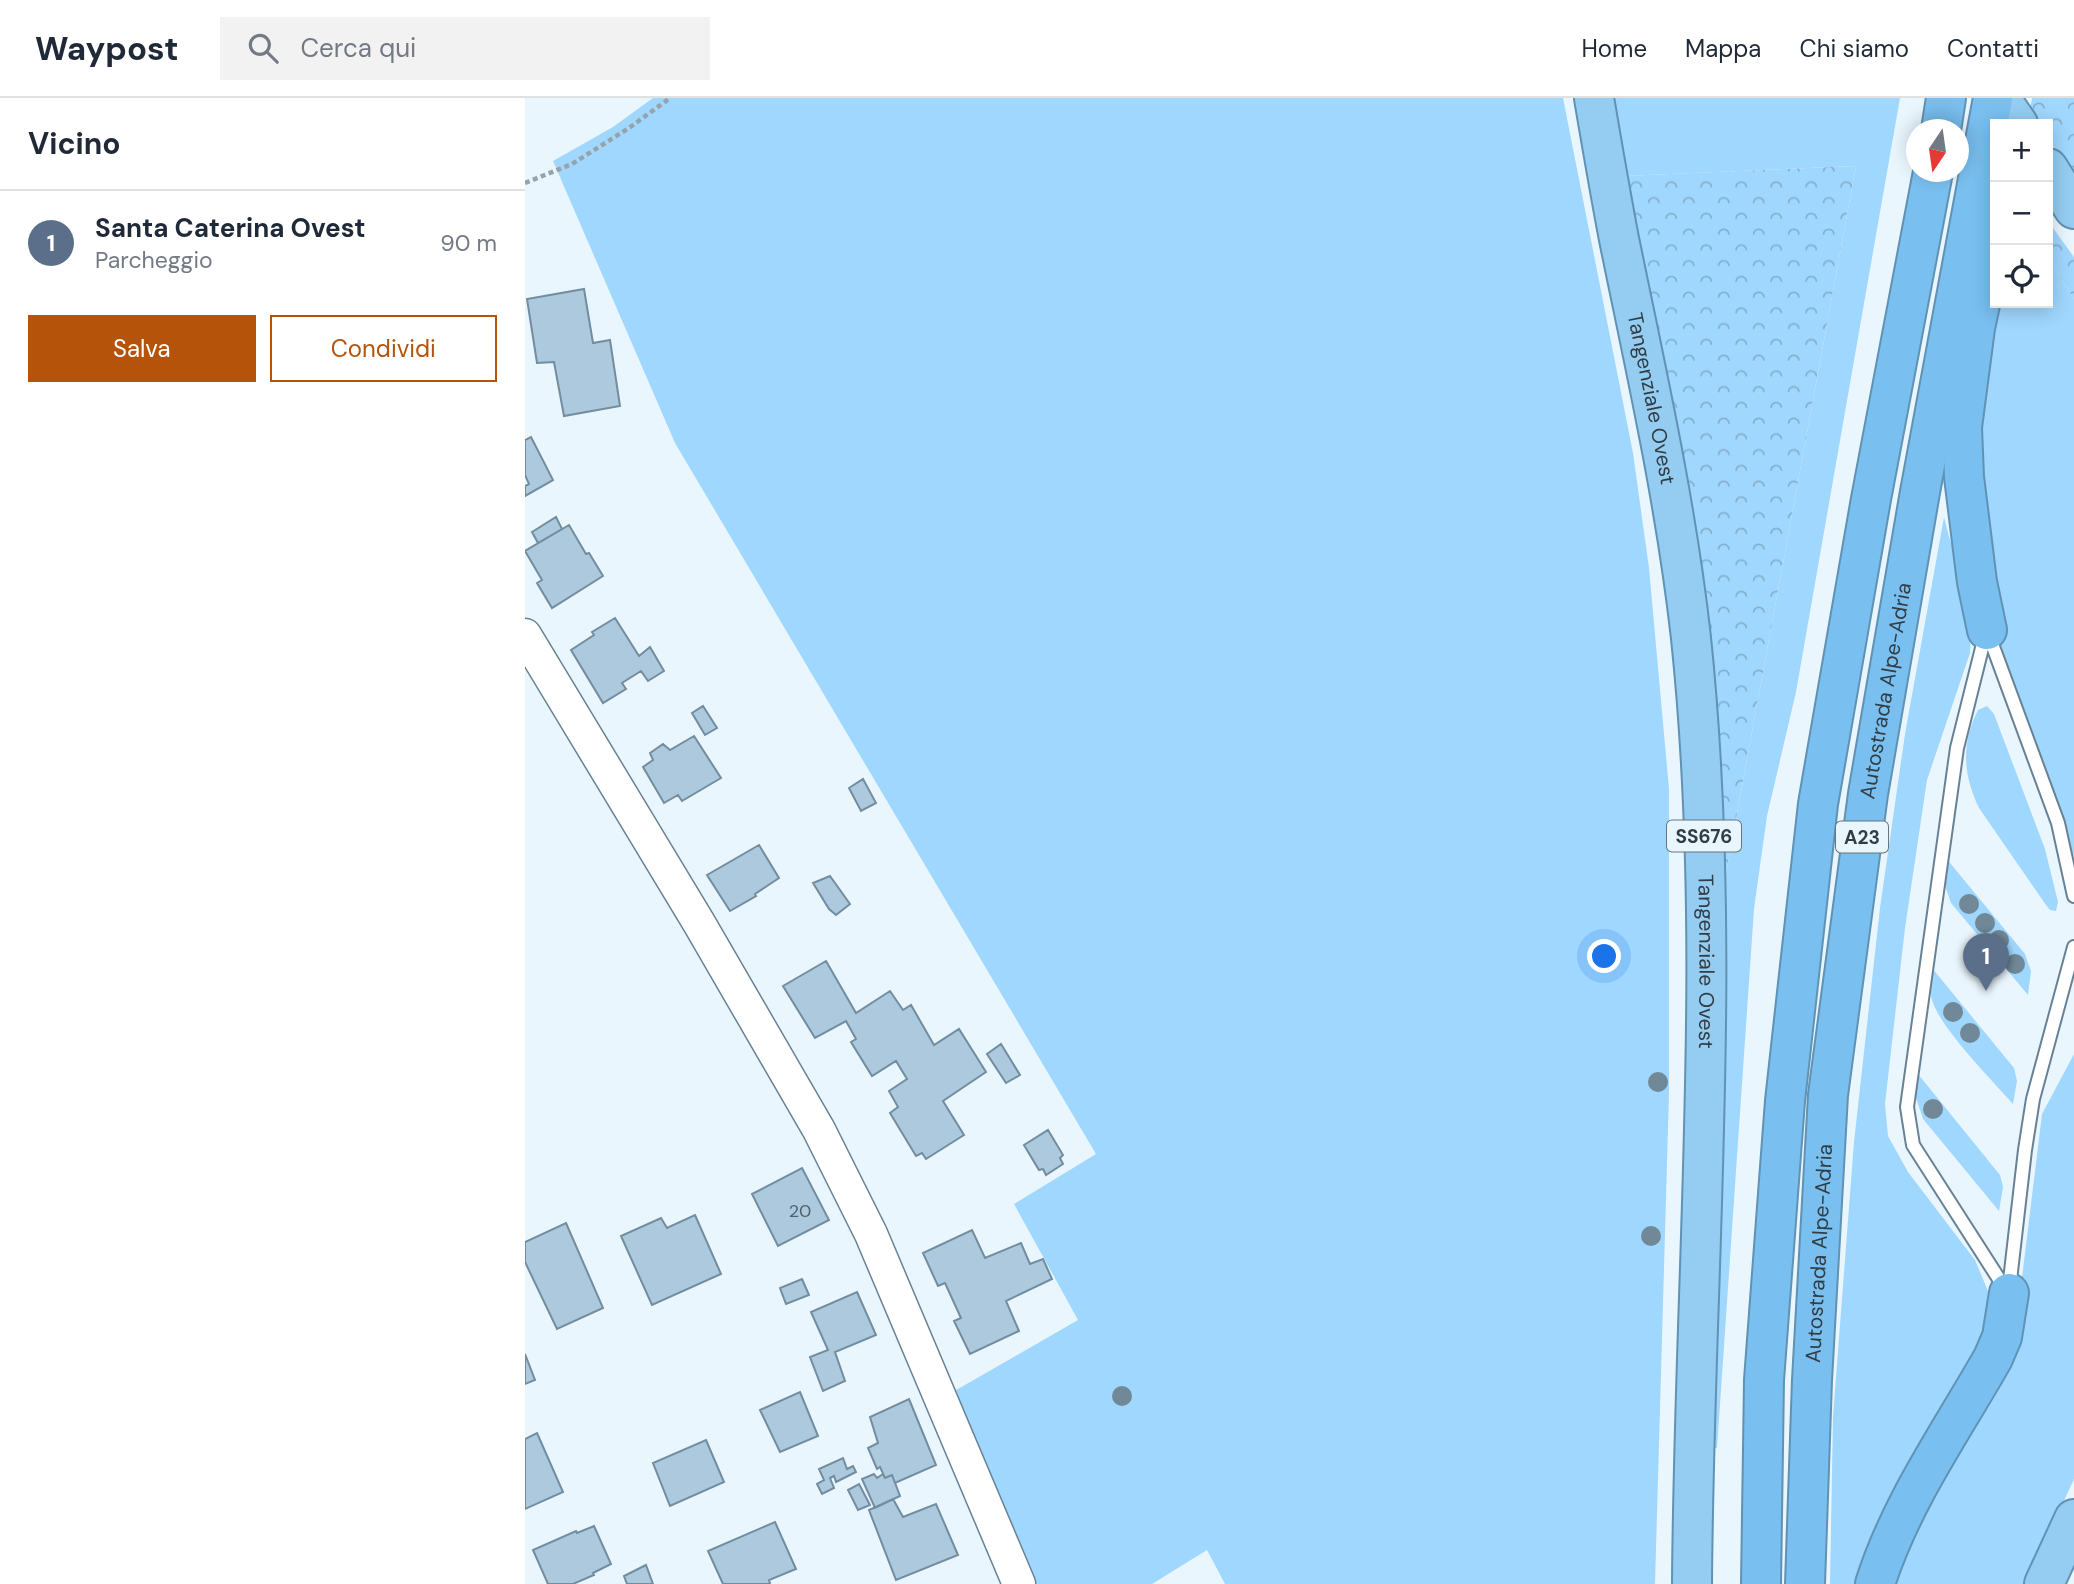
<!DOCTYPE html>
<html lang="it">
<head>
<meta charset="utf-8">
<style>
  body { margin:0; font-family:"DM Sans",sans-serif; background:#f2f2f3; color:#1f2937 }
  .controls { position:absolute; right:21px; top:21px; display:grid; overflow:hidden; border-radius:0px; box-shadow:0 4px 18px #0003 }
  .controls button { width:63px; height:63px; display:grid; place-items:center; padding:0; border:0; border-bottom:2px solid #e0e1e3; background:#fff; color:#1f2937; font:35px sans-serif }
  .compass { position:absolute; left:1381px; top:21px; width:63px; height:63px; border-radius:50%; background:#fff; box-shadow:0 4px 18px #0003; rotate:193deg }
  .you { position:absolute; left:1080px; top:859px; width:24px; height:24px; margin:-18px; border:5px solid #fff; border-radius:50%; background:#1a73e8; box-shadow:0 0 0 10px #1a73e833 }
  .badge { display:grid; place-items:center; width:46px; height:46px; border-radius:50%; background:#b45309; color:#fff; font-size:23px; font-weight:700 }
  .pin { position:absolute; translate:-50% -58px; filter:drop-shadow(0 2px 4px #0008) }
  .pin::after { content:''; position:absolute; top:37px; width:24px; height:21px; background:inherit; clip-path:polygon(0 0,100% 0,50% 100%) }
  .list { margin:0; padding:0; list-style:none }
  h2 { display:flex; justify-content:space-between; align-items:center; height:91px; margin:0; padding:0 28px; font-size:30px }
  h2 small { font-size:23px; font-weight:400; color:#747a83 }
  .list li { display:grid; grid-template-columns:46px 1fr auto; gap:21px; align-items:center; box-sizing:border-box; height:105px; padding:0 28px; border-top:2px solid #e0e1e3 }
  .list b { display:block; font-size:26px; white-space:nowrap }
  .list p { margin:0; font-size:23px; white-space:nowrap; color:#747a83 }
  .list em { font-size:23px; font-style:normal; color:#747a83 }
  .actions { display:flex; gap:14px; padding:21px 28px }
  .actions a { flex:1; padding:16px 0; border:2px solid #b45309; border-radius:0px; text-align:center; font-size:24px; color:#b45309 }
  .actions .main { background:#b45309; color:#fff }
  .icon { flex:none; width:38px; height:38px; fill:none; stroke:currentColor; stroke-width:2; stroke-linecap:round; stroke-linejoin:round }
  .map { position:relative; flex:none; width:1549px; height:1486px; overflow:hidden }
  header { display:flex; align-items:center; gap:42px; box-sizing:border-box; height:98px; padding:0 35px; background:#fff; border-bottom:2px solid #e0e1e3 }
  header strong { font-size:33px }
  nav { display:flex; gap:38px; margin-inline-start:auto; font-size:24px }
  .search { width:490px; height:63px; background:#f2f2f3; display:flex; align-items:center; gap:18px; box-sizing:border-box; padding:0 24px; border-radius:0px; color:#747a83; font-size:26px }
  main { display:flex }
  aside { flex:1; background:#fff }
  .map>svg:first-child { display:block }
</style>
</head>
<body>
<header>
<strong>Waypost</strong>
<div class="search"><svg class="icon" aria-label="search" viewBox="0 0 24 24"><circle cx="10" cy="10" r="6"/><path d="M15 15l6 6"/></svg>Cerca qui</div>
<nav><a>Home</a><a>Mappa</a><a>Chi siamo</a><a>Contatti</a></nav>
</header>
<main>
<aside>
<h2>Vicino<small></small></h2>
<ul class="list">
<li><span class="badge" style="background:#5c6f8a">1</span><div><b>Santa Caterina Ovest</b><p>Parcheggio</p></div><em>90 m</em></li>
</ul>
<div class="actions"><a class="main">Salva</a><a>Condividi</a></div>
</aside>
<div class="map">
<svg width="1549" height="1486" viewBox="0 0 1549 1486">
  <defs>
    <pattern id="forest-crowns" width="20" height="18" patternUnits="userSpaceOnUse" patternTransform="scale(1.75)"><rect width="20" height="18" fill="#a0d7fe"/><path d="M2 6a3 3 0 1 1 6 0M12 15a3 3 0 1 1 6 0" fill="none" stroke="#83b0cf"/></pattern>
  </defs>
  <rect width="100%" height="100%" fill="#eaf6fe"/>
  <path fill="#a0d7fe" d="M128 0H1038L1108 355 1124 470 1144 691V995L1130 1486H700L682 1452 627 1486H508L426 1295 553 1222 489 1106 571 1056 150 345 28 63 88 29Z
    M1086 0H1375L1271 594 1242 718 1229 811 1192 1350H1185L1193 819 1331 68 1099 78Z
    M1523 160 1549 201V759L1479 561 1470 527 1451 296 1470 205H1523Z
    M1419 419C1429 461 1449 512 1445 555L1402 682 1380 830 1360 1006 1363 1038 1383 1074 1450 1162 1463 1193V1218L1456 1247 1386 1359 1356 1417 1332 1486H1305L1308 1318 1329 1044 1355 810 1380 636Z
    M1462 608 1469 616 1520 751 1533 804 1531 813 1525 812 1521 807 1454 710C1438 677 1436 646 1453 612Z
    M1421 760 1500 856 1506 873 1503 897 1426 805 1419 785Z
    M1407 870 1489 970 1492 983 1488 1006C1467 982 1415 930 1407 902 1404 892 1406 881 1407 870Z
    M1549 956V1381L1501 1486H1361L1495 1196 1517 1016Z
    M1393 976 1475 1077 1478 1089 1474 1113 1398 1021 1391 1000Z"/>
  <path fill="url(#forest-crowns)" d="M1507 0H1549V81L1523 40V26H1514L1505 11Z
    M1331 68 1193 819 1099 78Z
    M1523 123 1549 159V201L1523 160Z"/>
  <path fill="#acc9dd" stroke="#728da0" stroke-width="2" d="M59 191 68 245 85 242 95 308 39 318 29 264 12 265 2 201Z
    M6 339 28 382 0 398V388L4 386 0 377V342Z
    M31 419 37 431 13 445 7 434Z
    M44 427 61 456 64 455 78 478 27 510 12 485 17 482 0 453Z
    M90 520 114 558 125 549 139 573 123 583 116 573 97 585 101 591 78 605 46 552 69 537 67 534Z
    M178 608 192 630 180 637 167 615Z
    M169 638 196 680 157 703 153 697 139 705 118 669 128 662 125 655 138 646 145 652Z
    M338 681 351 705 336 713 324 690Z
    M234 747 254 780 230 796 231 798 205 813 182 777Z
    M305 778 325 806 311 817 304 811 288 785Z
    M301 863 331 915 365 893 378 912 386 907 409 947 434 931 461 974 418 1003 439 1037 401 1061 397 1055 391 1058 365 1015 373 1009 364 993 382 981 371 963 347 978 326 944 331 941 321 923 290 940 258 888Z
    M476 946 495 977 481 985 462 956Z
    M523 1032 538 1057 535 1060 538 1066 521 1077 518 1071 514 1072 499 1047Z
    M277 1070 304 1122 253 1148 227 1096Z
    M170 1117 196 1176 127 1207 96 1138 136 1120 142 1130Z
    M41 1125 78 1210 32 1231 0 1164V1144Z
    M447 1132 460 1160 496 1145 505 1166 518 1161 527 1181 481 1203 494 1233 445 1256 429 1223 436 1220 420 1185 413 1188 398 1155Z
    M277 1181 284 1197 261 1206 255 1190Z
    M332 1194 351 1237 310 1254 320 1283 298 1293 285 1259 303 1252 286 1214Z
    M0 1256 10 1282 0 1286Z
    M275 1294 293 1338 255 1354 235 1312Z
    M384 1301 411 1367 370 1385 367 1377 360 1380 355 1369 352 1371 343 1350 353 1345 345 1319Z
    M12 1335 38 1394 0 1411V1341Z
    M181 1342 199 1384 145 1408 128 1365Z
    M318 1360 322 1371 328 1368 331 1374 311 1384 309 1378 305 1380 309 1390 297 1396 292 1386 299 1382 294 1371Z
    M349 1376 352 1380 358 1376 360 1380 367 1377 375 1398 350 1410 337 1381Z
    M334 1386 345 1407 333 1412 323 1392Z
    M368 1401 378 1419 411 1406 433 1457 371 1482 344 1412Z
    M250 1424 271 1471 244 1482 245 1485 243 1486H198L183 1453Z
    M69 1428 86 1466 68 1475 69 1477 48 1486H23L8 1452 51 1433 52 1435Z
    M121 1467 128 1486H102L99 1478Z"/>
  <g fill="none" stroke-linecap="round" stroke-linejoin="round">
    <g stroke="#688295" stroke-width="16">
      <path id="service" d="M1461 534 1432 650 1382 1009 1388 1047 1481 1192
        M1463 535 1533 725 1549 798
        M1484 1191 1500 1052 1508 1001 1549 849"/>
    </g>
    <g stroke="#688295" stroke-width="35">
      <path id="tertiary" d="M0 537 174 825 294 1032 346 1136 494 1486"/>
    </g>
    <g stroke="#6092b4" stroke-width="42">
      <g id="trunk">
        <path id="s1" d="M1069 0C1077 47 1085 94 1094 141 1121 273 1151 405 1166 540 1199 854 1169 1171 1167 1486"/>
        <path d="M1475 0 1493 26"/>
        <path d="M1523 70 1549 111"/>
        <path d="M1519 1486 1549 1421"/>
      </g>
    </g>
    <g stroke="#6092b4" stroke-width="42">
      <g id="motorway">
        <path d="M1416 32 1421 0"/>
        <path d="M1462 532 1452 484 1439 379 1437 329 1450 230 1470 135"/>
        <path d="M1236 1486 1239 1282 1260 1003 1293 706 1346 401 1408 74"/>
        <path id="s2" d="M1280 1486 1287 1282 1303 997 1343 696 1395 394 1468 0"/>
        <path d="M1350 1486C1376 1404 1426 1334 1468 1260L1477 1239 1484 1195"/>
      </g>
    </g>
    <path stroke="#97a3ab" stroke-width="4.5" stroke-dasharray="5 3.5" stroke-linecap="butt" d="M0 85 47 66 104 30 145 0"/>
    <use href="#service" stroke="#fff" stroke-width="12"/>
    <use href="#tertiary" stroke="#fff" stroke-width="32"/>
    <use href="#trunk" stroke="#94ccf2" stroke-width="38"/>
    <use href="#motorway" stroke="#79bfef" stroke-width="38"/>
  </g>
  <g fill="#708897">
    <circle cx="1444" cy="806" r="10"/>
    <circle cx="1460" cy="825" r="10"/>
    <circle cx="1474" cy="842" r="10"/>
    <circle cx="1490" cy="866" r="10"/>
    <circle cx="1428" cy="914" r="10"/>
    <circle cx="1445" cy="935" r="10"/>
    <circle cx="1133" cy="984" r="10"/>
    <circle cx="1408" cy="1011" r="10"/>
    <circle cx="1126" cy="1138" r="10"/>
    <circle cx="597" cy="1298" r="10"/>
  </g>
  <g text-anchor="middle" stroke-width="6" stroke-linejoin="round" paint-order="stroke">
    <g font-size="18" fill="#50616c">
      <text x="275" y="1119">20</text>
    </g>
    <g fill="#eaf6fe" stroke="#69757d" stroke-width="2">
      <rect x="1142" y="722.5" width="74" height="31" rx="5"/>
      <rect x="1311" y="723.5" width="52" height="31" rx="5"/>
    </g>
    <g font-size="19" font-weight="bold" fill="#323e46">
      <text x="1179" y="745">SS676</text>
      <text x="1337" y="746">A23</text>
    </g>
    <g font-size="21" fill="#323e46" stroke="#eaf6fe">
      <text dy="7" stroke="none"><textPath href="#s1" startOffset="306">Tangenziale Ovest</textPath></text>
      <text dy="7" stroke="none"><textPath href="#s2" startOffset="898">Autostrada Alpe-Adria</textPath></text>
      <text dy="7" stroke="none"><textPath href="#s1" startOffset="873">Tangenziale Ovest</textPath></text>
      <text dy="7" stroke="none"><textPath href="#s2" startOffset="331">Autostrada Alpe-Adria</textPath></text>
    </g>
  </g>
</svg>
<div class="controls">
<button>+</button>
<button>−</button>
<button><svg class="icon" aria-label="locate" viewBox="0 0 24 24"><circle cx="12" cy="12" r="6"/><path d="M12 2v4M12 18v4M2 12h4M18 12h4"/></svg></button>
</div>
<svg class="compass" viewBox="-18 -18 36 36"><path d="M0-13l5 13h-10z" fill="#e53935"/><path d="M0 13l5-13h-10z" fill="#747a83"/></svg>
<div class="you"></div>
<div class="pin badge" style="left:1461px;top:893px;background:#5c6f8a">1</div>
</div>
</main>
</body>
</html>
